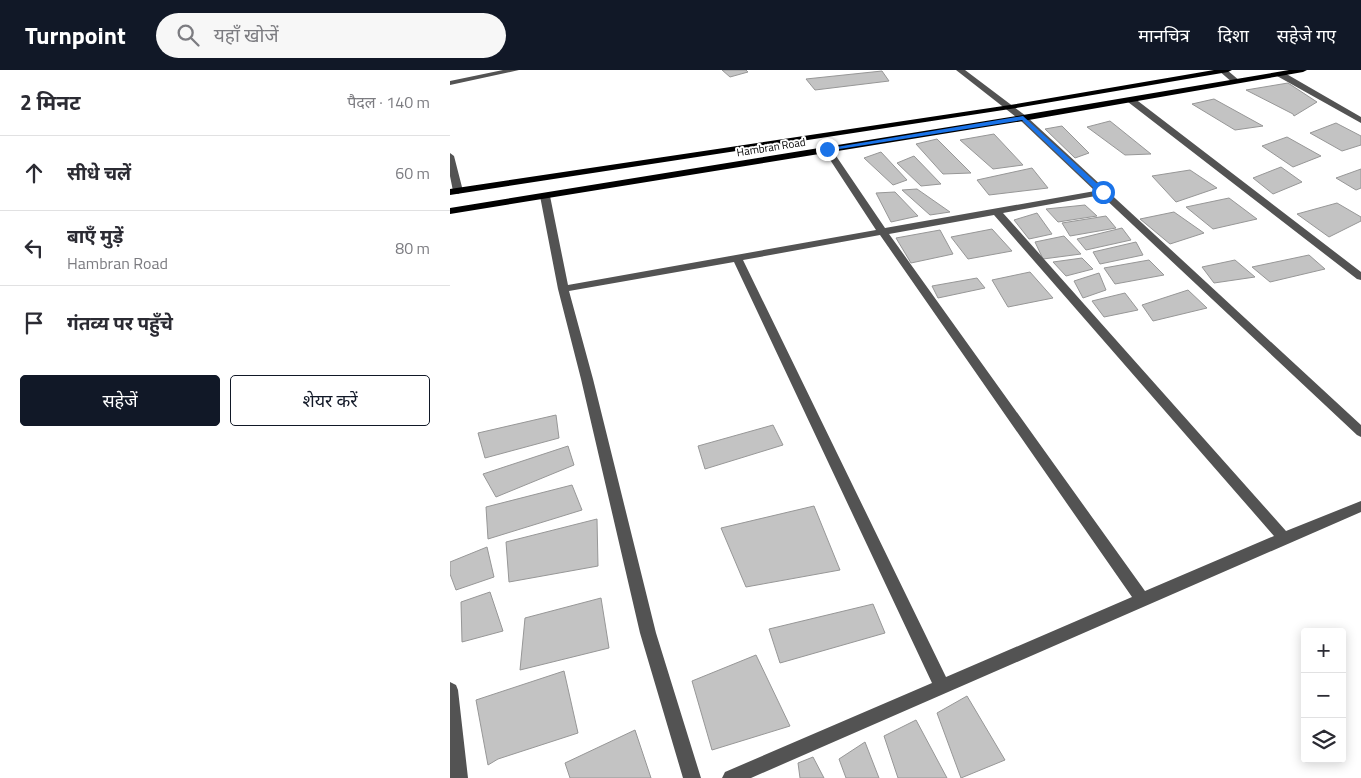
<!DOCTYPE html>
<html lang="hi">
<head>
<meta charset="utf-8">
<style>
  body { margin:0; font-family:"Titillium Web","Noto Sans Devanagari",sans-serif; background:#f7f7f7; color:#2b2b33 }
  .controls { position:absolute; right:15px; bottom:15px; display:grid; overflow:hidden; border-radius:5px; box-shadow:0 2px 12px #0003 }
  .controls button { width:45px; height:45px; display:grid; place-items:center; padding:0; border:0; border-bottom:1px solid #e1e1e2; background:#fff; color:#2b2b33; font:25px sans-serif }
  .stop { position:absolute; width:15px; height:15px; margin:-11px; border:4px solid #1a73e8; border-radius:50%; background:#fff }
  .stop.end { background:#1a73e8; border-color:#fff; box-shadow:0 1px 5px #0008 }
  .list { margin:0; padding:0; list-style:none }
  h2 { display:flex; justify-content:space-between; align-items:center; height:65px; margin:0; padding:0 20px; font-size:21px }
  h2 small { font-size:16px; font-weight:400; color:#7c7c81 }
  .list li { display:grid; grid-template-columns:32px 1fr auto; gap:15px; align-items:center; box-sizing:border-box; height:75px; padding:0 20px; border-top:1px solid #e1e1e2 }
  .list b { display:block; font-size:19px; white-space:nowrap }
  .list p { margin:0; font-size:16px; white-space:nowrap; color:#7c7c81 }
  .list em { font-size:16px; font-style:normal; color:#7c7c81 }
  .actions { display:flex; gap:10px; padding:15px 20px }
  .actions a { flex:1; padding:11px 0; border:1px solid #111827; border-radius:5px; text-align:center; font-size:18px; color:#111827 }
  .actions .main { background:#111827; color:#fff }
  .icon { flex:none; width:28px; height:28px; fill:none; stroke:currentColor; stroke-width:2; stroke-linecap:round; stroke-linejoin:round }
  .map { position:relative; flex:none; width:911px; height:708px; overflow:hidden }
  header { display:flex; align-items:center; gap:30px; box-sizing:border-box; height:70px; padding:0 25px; background:#111827; color:#fff }
  header strong { font-size:24px }
  nav { display:flex; gap:28px; margin-inline-start:auto; font-size:18px }
  .search { width:350px; height:45px; background:#f7f7f7; display:flex; align-items:center; gap:12px; box-sizing:border-box; padding:0 18px; border-radius:28px; color:#7c7c81; font-size:19px }
  main { display:flex }
  aside { flex:1; background:#fff }
  .map>svg:first-child { display:block }
</style>
</head>
<body>
<header>
<strong>Turnpoint</strong>
<div class="search"><svg class="icon" aria-label="search" viewBox="0 0 24 24"><circle cx="10" cy="10" r="6"/><path d="M15 15l6 6"/></svg>यहाँ खोजें</div>
<nav><a>मानचित्र</a><a>दिशा</a><a>सहेजे गए</a></nav>
</header>
<main>
<aside>
<h2>2 मिनट<small>पैदल · 140 m</small></h2>
<ul class="list">
<li><svg class="icon" aria-label="ahead" viewBox="0 0 24 24"><path d="M12 20V5M6 11l6-6 6 6"/></svg><div><b>सीधे चलें</b></div><em>60 m</em></li>
<li><svg class="icon" aria-label="left" viewBox="0 0 24 24"><path d="M17 20v-9H6M10 6l-5 5 5 5"/></svg><div><b>बाएँ मुड़ें</b><p>Hambran Road</p></div><em>80 m</em></li>
<li><svg class="icon" aria-label="arrive" viewBox="0 0 24 24"><path d="M6 21V4h12l-3 4 3 4H6"/></svg><div><b>गंतव्य पर पहुँचे</b></div></li>
</ul>
<div class="actions"><a class="main">सहेजें</a><a>शेयर करें</a></div>
</aside>
<div class="map">
<svg width="911" height="708" viewBox="0 0 911 708">
  <rect width="100%" height="100%" fill="#fff"/>
  <path fill="#c3c3c3" stroke="#979797" d="M272 0H296L298 2 280 7Z
    M432 1 439 11 365 20 356 9Z
    M838 13 867 32 844 46 843 44 796 20Z
    M764 29 813 56 785 60 742 34Z
    M660 51 701 84 675 85 637 57Z
    M886 53 911 66V75L892 81 860 63Z
    M612 56 639 83 625 88 595 59Z
    M544 64 573 95 543 99 510 70Z
    M837 67 871 86 843 97 812 76Z
    M487 69 521 103 493 104 466 74Z
    M431 82 457 110 443 115 414 88Z
    M464 86 491 114 471 116 447 93Z
    M831 97 852 112 823 124 803 108Z
    M582 98 598 118 539 125 527 110Z
    M911 99V118L906 120 886 108Z
    M740 100 767 118 726 132 702 106Z
    M467 119 500 142 480 145 452 120Z
    M445 122 468 146 441 152 426 123Z
    M779 128 807 149 763 159 736 137Z
    M887 133 911 147V151L879 167 847 144Z
    M635 135 647 146 608 152 596 139Z
    M724 142 754 163 720 174 690 149Z
    M587 143 602 164 579 169 564 150Z
    M656 146 666 158 620 166 612 153Z
    M672 158 681 170 636 180 627 169Z
    M542 159 562 181 518 189 501 167Z
    M490 160 503 184 461 193 446 168Z
    M614 166 631 184 593 189 585 172Z
    M686 172 693 185 650 194 643 182Z
    M859 185 875 199 820 212 802 197Z
    M632 188 643 199 616 206 603 192Z
    M699 190 714 205 665 214 654 198Z
    M785 190 805 207 764 213 752 197Z
    M580 202 603 228 558 237 542 210Z
    M649 203 656 220 633 228 624 211Z
    M527 208 535 218 488 228 482 216Z
    M738 220 757 238 703 251 692 235Z
    M675 223 688 240 654 247 642 231Z
    M106 345 109 368 35 388 28 363Z
    M323 355 333 375 255 399 248 376Z
    M118 376 124 395 46 427 33 404Z
    M122 415 132 440 38 469 36 437Z
    M364 436 390 500 296 517 271 458Z
    M147 449 148 496 59 512 56 472Z
    M37 477 44 507 6 520 0 504V492Z
    M40 522 53 561 12 572 11 532Z
    M151 528 159 578 70 600 75 548Z
    M423 534 435 563 330 593 319 559Z
    M306 585 340 656 262 680 242 611Z
    M114 601 128 663 48 689 38 695 26 630Z
    M517 626 555 690 511 708 487 643Z
    M466 650 497 708H448L434 666Z
    M185 660 201 708H120L115 693Z
    M415 672 429 708H396L389 689Z
    M363 687 374 708H350L348 693Z"/>
  <g fill="none" stroke-linecap="round" stroke-linejoin="round">
    <path fill="#535353" fill-rule="evenodd" d="M53 0H69L0 15V11Z
      M506 0H515L576 46 911 355V367L907 365 651 125 553 143 836 461 911 431V442L301 708H272L275 702 482 613 284 192 119 221 143 309 206 563 251 708H233L190 563 131 309 108 219 90 126 95 123 100 126 118 215 426 160 373 79 377 76 380 77 435 158 645 121 570 50ZM544 145 824 466 695 521 439 164ZM430 165 682 527 496 607 293 190Z
      M768 0H777L790 11 783 13Z
      M827 2H833L911 47V53L827 6Z
      M678 28H684L911 202V210L907 209 678 32Z
      M0 83 4 86 13 121 8 124 3 121 0 106Z
      M0 612 6 615 8 620 18 708H0Z"/>
    <path fill="#000" fill-rule="evenodd" d="M764 0H782L778 2 560 39 0 125V119L560 35Z
      M839 0H857L853 2 573 51 0 144V138L573 45Z"/>
  </g>
  <path fill="#1a73e8" d="M573 46 655 121V124H650L572 50 377 81 374 79Z"/>
  <g text-anchor="middle" stroke-width="4" stroke-linejoin="round" paint-order="stroke">
    <g font-size="11" fill="#000" stroke="#fff">
      <text transform="translate(321 77) rotate(-9)" y="4">Hambran Road</text>
    </g>
  </g>
</svg>
<div class="controls">
<button>+</button>
<button>−</button>
<button><svg class="icon" aria-label="layers" viewBox="0 0 24 24"><path d="M12 4l9 5-9 5-9-5zM3 14l9 5 9-5"/></svg></button>
</div>
<div class="stop" style="left:653px;top:122px"></div>
<div class="stop end" style="left:377px;top:79px"></div>
</div>
</main>
</body>
</html>
